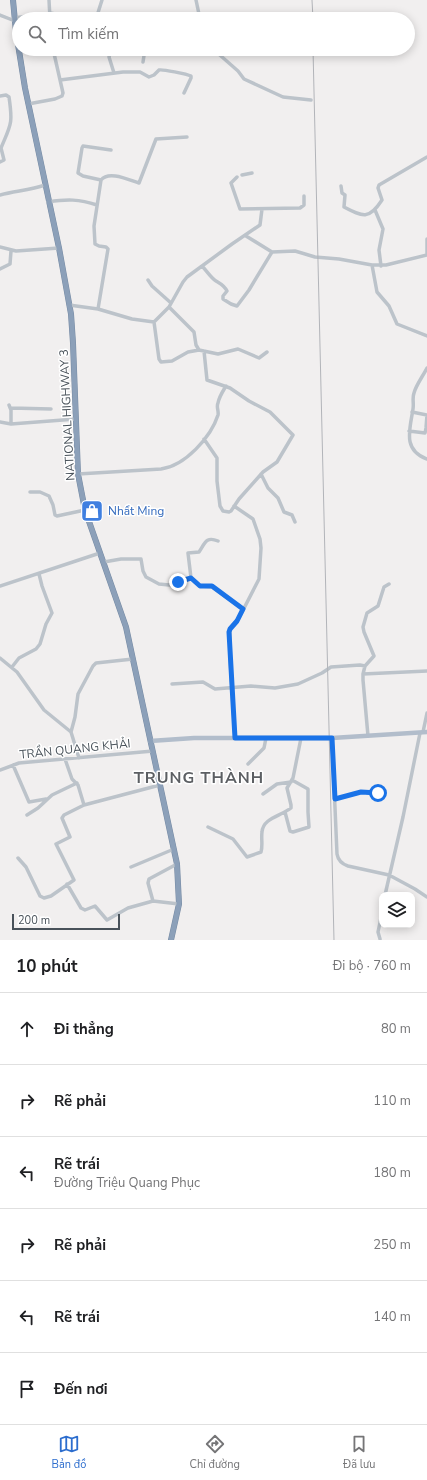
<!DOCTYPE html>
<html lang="vi">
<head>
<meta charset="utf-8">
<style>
  body { margin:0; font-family:"Nunito Sans",sans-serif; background:#f2f2f2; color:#202124 }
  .controls { position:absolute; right:12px; bottom:12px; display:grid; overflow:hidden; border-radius:8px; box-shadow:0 2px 10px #0003 }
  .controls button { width:36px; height:36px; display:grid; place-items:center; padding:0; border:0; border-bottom:1px solid #e0e0e0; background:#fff; color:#202124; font:20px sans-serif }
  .scale { position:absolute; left:12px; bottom:10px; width:108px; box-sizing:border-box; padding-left:4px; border:2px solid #49525a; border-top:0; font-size:11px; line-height:14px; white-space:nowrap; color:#49525a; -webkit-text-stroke:3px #fff; paint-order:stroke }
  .stop { position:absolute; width:12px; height:12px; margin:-9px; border:3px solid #1a73e8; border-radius:50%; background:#fff }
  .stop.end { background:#1a73e8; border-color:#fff; box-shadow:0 1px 4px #0008 }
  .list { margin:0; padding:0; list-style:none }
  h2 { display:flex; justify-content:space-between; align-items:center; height:52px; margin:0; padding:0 16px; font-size:17px }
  h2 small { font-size:13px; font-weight:400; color:#757577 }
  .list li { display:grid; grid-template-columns:26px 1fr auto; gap:12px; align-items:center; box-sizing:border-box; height:72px; padding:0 16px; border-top:1px solid #e0e0e0 }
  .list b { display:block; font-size:15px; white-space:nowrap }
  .list p { margin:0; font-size:13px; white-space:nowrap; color:#757577 }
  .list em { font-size:13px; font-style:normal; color:#757577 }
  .icon { flex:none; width:22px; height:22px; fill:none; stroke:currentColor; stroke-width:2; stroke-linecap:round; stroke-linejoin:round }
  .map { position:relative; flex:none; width:427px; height:940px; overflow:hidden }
  .search { position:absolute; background:#fff; box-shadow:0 2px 10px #0003; left:12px; right:12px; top:12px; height:44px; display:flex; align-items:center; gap:10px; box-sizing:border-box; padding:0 14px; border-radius:22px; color:#757577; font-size:15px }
  .sheet { height:484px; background:#fff }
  nav { display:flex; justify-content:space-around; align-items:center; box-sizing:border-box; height:56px; border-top:1px solid #e0e0e0; background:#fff; font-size:11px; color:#757577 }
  nav a { display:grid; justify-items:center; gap:2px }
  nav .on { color:#2c6dce }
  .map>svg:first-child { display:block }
</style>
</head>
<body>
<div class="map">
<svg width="427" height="940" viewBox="0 0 427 940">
  <rect width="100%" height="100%" fill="#f1efef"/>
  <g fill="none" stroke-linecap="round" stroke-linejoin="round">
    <g stroke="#778ba4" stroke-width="6">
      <path id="highway" d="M13 0 16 32 25 88 59 248 71 314 73 343 78 474 85 510 126 627 177 864 179 904 171 940"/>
    </g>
    <path stroke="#bcc3ca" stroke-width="3.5" d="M49 0 50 19
      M196 0 200 19
      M0 15 15 21
      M14 18 50 13 83 19
      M96 19 102 0
      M111 49 109 57 114 73
      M213 49 238 71 244 79 283 97 311 100
      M143 62 145 49
      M60 80 123 72H140L149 77 154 75 159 70C162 69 187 74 191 76V78L184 93
      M0 96 6 95 9 97C13 124 11 124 1 148L4 160 0 162
      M28 104 55 99 62 96 63 93 53 49
      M242 175 252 173
      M237 177 231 183 240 209 300 208 304 205V196
      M101 180 83 176 78 173 82 148 83 146 111 150
      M341 186 342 193 345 195 344 207C363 217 369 220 382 200L378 188 379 185 427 157
      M0 195C15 191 30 190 45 185
      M48 202C67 199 79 199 97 205
      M375 210 383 229 379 250 381 266
      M246 236 272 252 295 251 315 257 339 259 372 265H386L427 255V239
      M0 247 16 251 59 248
      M372 265 377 292 389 306 397 324 427 336
      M202 266C206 270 211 278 216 281 221 284 224 285 227 291L223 296V299L231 304 237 306 249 290 272 252
      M0 269 10 264 11 251
      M148 280 152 286 171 303
      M69 305 98 309 132 319 154 322
      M169 307 194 332 196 345 199 350
      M98 309 108 249 106 247 99 246 95 244 94 226 101 180C109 170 129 180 139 183L156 139 187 137
      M154 322 169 307 183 282 187 277 232 244 260 225 262 209
      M154 322 159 359 161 362 172 361 188 352 199 350 218 354 238 349 259 358 267 352
      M427 368C423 376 416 385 414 393 412 398 414 403 413 409 410 429 402 450 427 459
      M9 405 11 410V424
      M11 408 51 409
      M0 422 11 424 76 419
      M409 431 425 433 426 428 427 415 412 412
      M204 439 217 458V481L220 506 223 511 229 512 231 511 239 499 263 472 277 462 293 435 270 412 249 401 230 388 207 380 204 351
      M78 474 161 469C185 466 211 437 218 415 219 411 216 407 218 403 219 397 223 391 226 386
      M261 474 268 488 278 498 284 512 292 515 295 522
      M30 492H40L49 496 53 505 55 515 57 516 85 510
      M234 506 253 519 260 539 261 548 259 579 239 618 230 629V659L235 738
      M104 562 121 559H141L143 571 146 577 159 584 169 585 191 578 200 586 212 587 243 609
      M191 578 188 553 199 552C205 543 206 536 218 541
      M0 586 100 553
      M0 658 17 672 44 710 71 732
      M12 667 19 658 36 649 40 644 46 624 52 613 42 586 39 574
      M363 674 365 666 374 656 364 632 363 627 367 613 378 606 384 587 389 584
      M172 684 203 682 215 689 251 686 275 688 298 684 322 673 331 667 360 665 365 666
      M423 732 427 713
      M368 736 363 680V674L427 671
      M332 738 337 854C338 860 342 864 348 866L389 875 415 889 427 897
      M79 758 71 732 75 717 78 694 93 666 96 663 133 659
      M65 759 72 779 78 785 84 805
      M248 764 264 748 266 738
      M13 765 29 802 46 799
      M0 770 19 763 153 751
      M263 794 277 784 291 782
      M335 799 361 792 378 793
      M285 812 290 831 293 832 309 827 308 812V789L292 780
      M27 815 38 808 52 795 77 783
      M208 827 233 839 247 857 261 852C263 845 261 839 262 832 263 818 281 816 291 808V805L287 788 293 778 301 738
      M18 858 26 867 40 896 44 898 51 896 74 880 56 844 70 837 62 818 64 815 84 805 160 785
      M131 867 174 849
      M67 884 81 908 85 910 95 906 107 920 128 908 153 901 179 904
      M385 895 403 817 420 733
      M153 901 148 883 149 879 177 864
      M380 939 378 932 382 913"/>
    <path stroke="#b2bdcb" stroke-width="4.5" d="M150 741 194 738H332L427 732"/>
    <use href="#highway" stroke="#8ca0b9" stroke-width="5"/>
    <path stroke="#b2b4b9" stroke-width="1" d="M312 0 313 19
      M313 49 334 940"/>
  </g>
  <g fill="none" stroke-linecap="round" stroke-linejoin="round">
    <path stroke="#1a73e8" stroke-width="5" d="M178 582 191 578 200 586H212L243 609 237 621 230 629 229 632 235 738H332L335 799 361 792 378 793"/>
  </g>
  <defs>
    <g id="shop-square" transform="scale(1.15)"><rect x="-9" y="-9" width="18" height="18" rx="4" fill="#3f7fe0" stroke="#fff"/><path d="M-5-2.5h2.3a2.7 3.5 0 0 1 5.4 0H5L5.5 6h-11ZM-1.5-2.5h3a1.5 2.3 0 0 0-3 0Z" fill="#fff"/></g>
  </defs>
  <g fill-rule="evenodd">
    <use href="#shop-square" x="92" y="511"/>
  </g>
  <g text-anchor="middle" stroke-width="3" stroke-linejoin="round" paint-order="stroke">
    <g font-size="12" fill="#49525a" stroke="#fff">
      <text transform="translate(67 415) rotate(-93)" y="4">NATIONAL HIGHWAY 3</text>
      <text transform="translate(75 749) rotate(-6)" y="4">TRẦN QUANG KHẢI</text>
    </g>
    <g font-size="12" fill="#366cbe" stroke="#fff" text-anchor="start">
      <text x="108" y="515">Nhẩt Ming</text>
    </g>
    <g font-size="16" font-weight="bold" letter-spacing="1" fill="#5c5f63" stroke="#fff">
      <text x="199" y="783">TRUNG THÀNH</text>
    </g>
  </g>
</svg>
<div class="controls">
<button><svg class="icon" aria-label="layers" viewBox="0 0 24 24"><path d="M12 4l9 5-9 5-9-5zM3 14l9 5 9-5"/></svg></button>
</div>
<div class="scale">200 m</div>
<div class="stop" style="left:378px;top:793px"></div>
<div class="stop end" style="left:178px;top:582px"></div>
<div class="search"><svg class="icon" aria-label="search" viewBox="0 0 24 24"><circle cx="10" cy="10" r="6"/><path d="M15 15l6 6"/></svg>Tìm kiếm</div>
</div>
<section class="sheet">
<h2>10 phút<small>Đi bộ · 760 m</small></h2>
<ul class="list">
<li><svg class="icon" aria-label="ahead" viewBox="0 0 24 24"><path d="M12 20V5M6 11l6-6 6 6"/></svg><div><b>Đi thẳng</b></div><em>80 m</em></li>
<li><svg class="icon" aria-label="right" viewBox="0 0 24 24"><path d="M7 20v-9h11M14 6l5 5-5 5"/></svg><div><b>Rẽ phải</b></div><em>110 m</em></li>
<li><svg class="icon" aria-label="left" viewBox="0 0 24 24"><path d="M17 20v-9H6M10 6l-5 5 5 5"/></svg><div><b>Rẽ trái</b><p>Đường Triệu Quang Phục</p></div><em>180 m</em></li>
<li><svg class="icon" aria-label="right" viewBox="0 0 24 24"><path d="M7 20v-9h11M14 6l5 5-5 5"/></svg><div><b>Rẽ phải</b></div><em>250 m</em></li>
<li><svg class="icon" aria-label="left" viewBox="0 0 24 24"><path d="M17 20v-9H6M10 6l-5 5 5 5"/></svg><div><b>Rẽ trái</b></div><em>140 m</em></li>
<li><svg class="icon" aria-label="arrive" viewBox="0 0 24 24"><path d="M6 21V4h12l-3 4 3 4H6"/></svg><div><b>Đến nơi</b></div></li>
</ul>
</section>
<nav>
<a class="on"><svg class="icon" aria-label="map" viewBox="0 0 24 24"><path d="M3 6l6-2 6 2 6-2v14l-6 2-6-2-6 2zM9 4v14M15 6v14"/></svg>Bản đồ</a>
<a><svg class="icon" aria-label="directions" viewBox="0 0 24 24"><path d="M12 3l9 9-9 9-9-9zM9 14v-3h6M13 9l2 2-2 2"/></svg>Chỉ đường</a>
<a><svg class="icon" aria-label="saved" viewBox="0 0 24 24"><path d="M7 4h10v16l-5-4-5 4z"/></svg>Đã lưu</a>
</nav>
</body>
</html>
